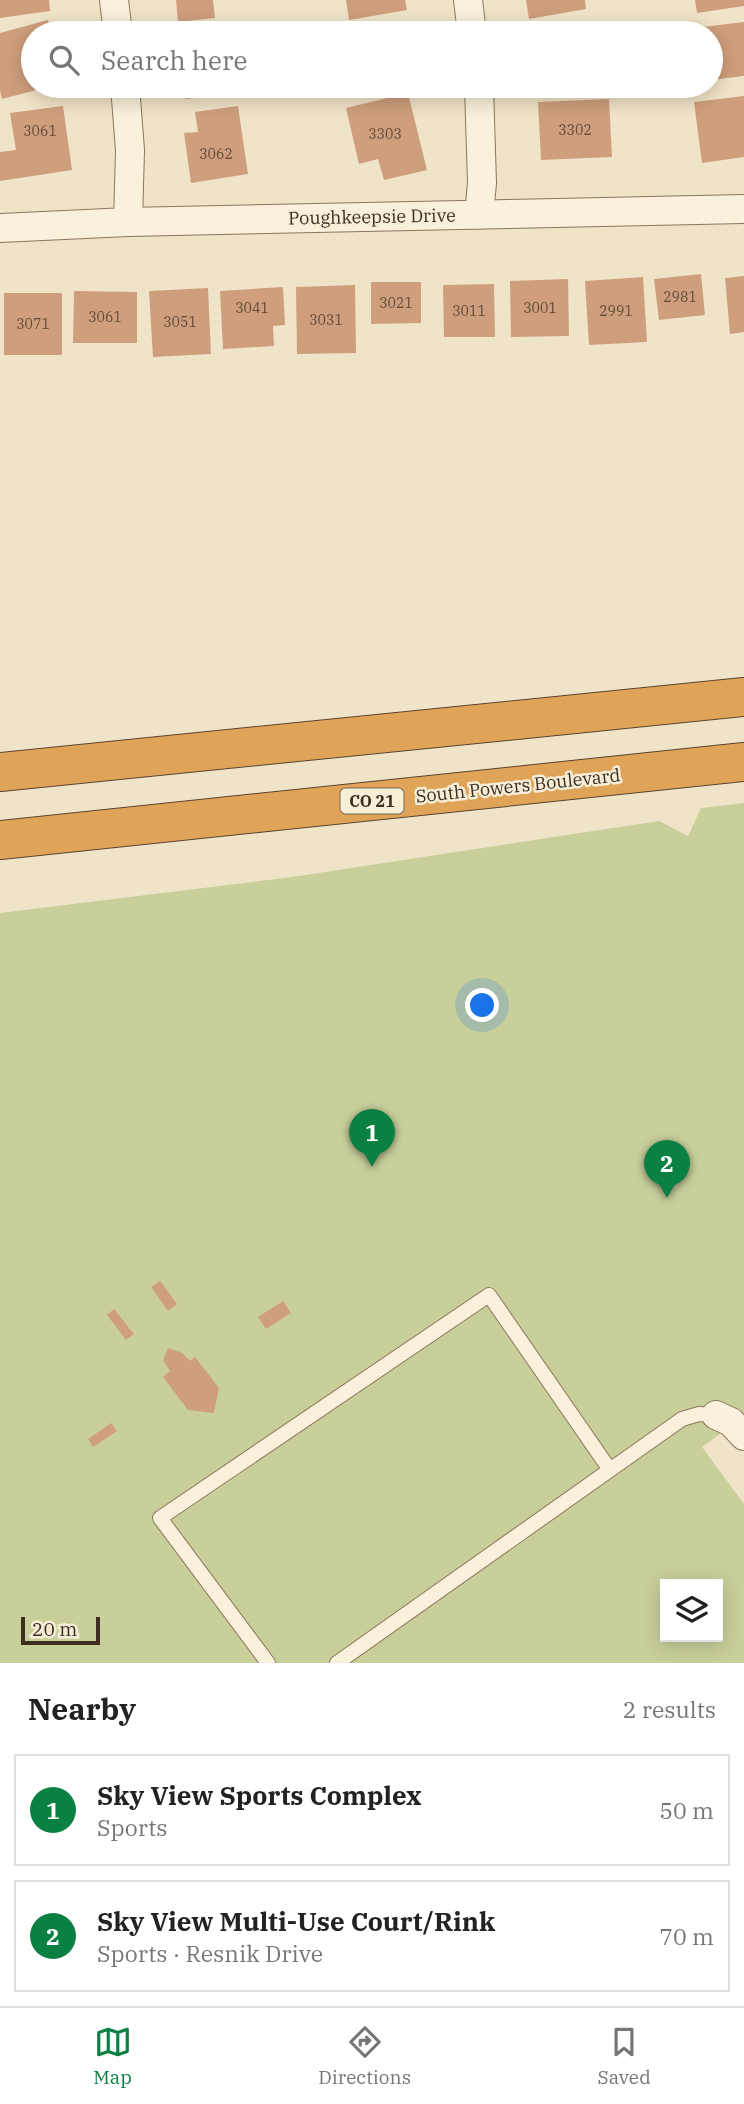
<!DOCTYPE html>
<html lang="en">
<head>
<meta charset="utf-8">
<style>
  body { margin:0; font-family:"IBM Plex Serif",serif; background:#f6f6f6; color:#222 }
  .controls { position:absolute; right:21px; bottom:21px; display:grid; overflow:hidden; border-radius:0px; box-shadow:0 4px 18px #0003 }
  .controls button { width:63px; height:63px; display:grid; place-items:center; padding:0; border:0; border-bottom:2px solid #e0e0e0; background:#fff; color:#222; font:35px sans-serif }
  .scale { position:absolute; left:21px; bottom:18px; width:79px; box-sizing:border-box; padding-left:7px; border:4px solid #3d2e20; border-top:0; font-size:19px; line-height:24px; white-space:nowrap; color:#3d2e20; -webkit-text-stroke:5px #f7eed8; paint-order:stroke }
  .you { position:absolute; left:483px; top:1006px; width:24px; height:24px; margin:-18px; border:5px solid #fff; border-radius:50%; background:#1a73e8; box-shadow:0 0 0 10px #1a73e833 }
  .badge { display:grid; place-items:center; width:46px; height:46px; border-radius:50%; background:#0b8043; color:#fff; font-size:23px; font-weight:700 }
  .pin { position:absolute; translate:-50% -58px; filter:drop-shadow(0 2px 4px #0008) }
  .pin::after { content:''; position:absolute; top:37px; width:24px; height:21px; background:inherit; clip-path:polygon(0 0,100% 0,50% 100%) }
  .list { margin:0; padding:0; list-style:none }
  h2 { display:flex; justify-content:space-between; align-items:center; height:91px; margin:0; padding:0 28px; font-size:30px }
  h2 small { font-size:23px; font-weight:400; color:#767676 }
  .list li { display:grid; grid-template-columns:46px 1fr auto; gap:21px; align-items:center; box-sizing:border-box; height:112px; margin:0 14px 14px; padding:0 14px; border:2px solid #e0e0e0; border-radius:0px }
  .list b { display:block; font-size:26px; white-space:nowrap }
  .list p { margin:0; font-size:23px; white-space:nowrap; color:#767676 }
  .list em { font-size:23px; font-style:normal; color:#767676 }
  .icon { flex:none; width:38px; height:38px; fill:none; stroke:currentColor; stroke-width:2; stroke-linecap:round; stroke-linejoin:round }
  .map { position:relative; flex:none; width:744px; height:1663px; overflow:hidden }
  .search { position:absolute; background:#fff; box-shadow:0 4px 18px #0003; left:21px; right:21px; top:21px; height:77px; display:flex; align-items:center; gap:18px; box-sizing:border-box; padding:0 24px; border-radius:38px; color:#767676; font-size:26px }
  .sheet { height:343px; background:#fff }
  nav { display:flex; justify-content:space-around; align-items:center; box-sizing:border-box; height:98px; border-top:2px solid #e0e0e0; background:#fff; font-size:19px; color:#767676 }
  nav a { display:grid; justify-items:center; gap:4px }
  nav .on { color:#0b8043 }
  .map>svg:first-child { display:block }
</style>
</head>
<body>
<div class="map">
<svg width="744" height="1663" viewBox="0 0 744 1663">
  <rect width="100%" height="100%" fill="#f0e4c8"/>
  <path fill="#c9cf9b" fill-rule="evenodd" d="M744 803V1417L702 1447 744 1504V1663H0V913L292 877 659 821 688 836 701 808ZM665 1584H718V1637H665Z"/>
  <path fill="#cf9f7d" d="M0 0H49L50 11 0 18Z
    M176 0H213L215 18 178 22Z
    M346 0H405L407 10 349 20Z
    M526 0H585L586 9 529 19Z
    M695 0H744V6L697 13Z
    M48 20 52 33H33V86L48 87 2 99 0 91V33Z
    M744 22V76L711 80V33H702V27Z
    M406 23 408 33H358V32Z
    M574 23 576 33H527L526 32Z
    M184 86H214L215 95 186 99Z
    M362 86H406L407 87 364 95Z
    M539 86H566L567 91 541 96Z
    M408 93 427 170 384 180 378 159 359 164 346 108Z
    M744 96V157L702 163 694 102Z
    M609 99 612 157 541 160 538 102Z
    M63 106 72 170 0 181V152L16 150 10 113Z
    M238 106 248 174 191 183 184 133 198 132 195 112Z
    M701 274 705 315 659 320 654 279Z
    M744 276V332L730 334 725 278Z
    M643 277 647 342 589 345 585 281Z
    M568 279 569 336 511 337 510 281Z
    M371 282H421V323L371 324Z
    M494 284 495 337H444L443 285Z
    M355 285 356 353 297 354 296 287Z
    M283 287 285 325 273 326 274 346 223 349 220 291Z
    M208 288 211 354 153 357 149 291Z
    M74 291 137 292V343H73Z
    M4 293H62V355H4Z
    M160 1281 177 1304 168 1311 151 1287Z
    M283 1301 291 1313 266 1329 258 1317Z
    M114 1309 134 1334 126 1340 107 1315Z
    M168 1348 182 1353 190 1361 195 1357 219 1388 214 1413 188 1410 163 1377 170 1371 163 1360Z
    M111 1423 117 1431 93 1447 88 1439Z"/>
  <g fill="none" stroke-linecap="round" stroke-linejoin="round">
    <g stroke="#8d765c" stroke-width="16">
      <path id="lane" d="M268 1663 160 1518 489 1295 610 1470
        M337 1663 682 1419 699 1414 716 1415"/>
    </g>
    <g stroke="#8d765c" stroke-width="30">
      <path id="street" d="M114 0 118 33
        M468 0 472 33
        M125 86 130 150 128 222
        M479 215 482 183 479 86
        M0 228 128 222 744 209
        M716 1415 731 1422 744 1436"/>
    </g>
    <g stroke="#5b4430" stroke-width="40">
      <path id="highway" d="M0 772 744 697
        M0 840 744 762"/>
    </g>
    <use href="#lane" stroke="#faf1dc" stroke-width="14"/>
    <use href="#street" stroke="#faf1dc" stroke-width="28"/>
    <use href="#highway" stroke="#e0a458" stroke-width="38"/>
  </g>
  <g text-anchor="middle" stroke-width="5" stroke-linejoin="round" paint-order="stroke">
    <g font-size="14" fill="#624a37">
      <text x="575" y="135">3302</text>
      <text x="40" y="136">3061</text>
      <text x="385" y="139">3303</text>
      <text x="216" y="159">3062</text>
      <text x="680" y="302">2981</text>
      <text x="396" y="308">3021</text>
      <text x="252" y="313">3041</text>
      <text x="540" y="313">3001</text>
      <text x="469" y="316">3011</text>
      <text x="616" y="316">2991</text>
      <text x="105" y="322">3061</text>
      <text x="326" y="325">3031</text>
      <text x="180" y="327">3051</text>
      <text x="33" y="329">3071</text>
    </g>
    <rect fill="#f7eed8" stroke="#756857" stroke-width="2" x="340.5" y="788.5" width="63" height="25" rx="5"/>
    <g font-size="16" font-weight="bold" fill="#3d2e20">
      <text x="372" y="807">CO 21</text>
    </g>
    <g font-size="18" fill="#3d2e20" stroke="#f7eed8">
      <text transform="translate(372 217) rotate(-1)" y="6">Poughkeepsie Drive</text>
      <text transform="translate(518 786) rotate(-6)" y="6">South Powers Boulevard</text>
    </g>
  </g>
</svg>
<div class="controls">
<button><svg class="icon" aria-label="layers" viewBox="0 0 24 24"><path d="M12 4l9 5-9 5-9-5zM3 14l9 5 9-5"/></svg></button>
</div>
<div class="scale">20 m</div>
<div class="you"></div>
<div class="pin badge" style="left:372px;top:1167px">1</div>
<div class="pin badge" style="left:667px;top:1198px">2</div>
<div class="search"><svg class="icon" aria-label="search" viewBox="0 0 24 24"><circle cx="10" cy="10" r="6"/><path d="M15 15l6 6"/></svg>Search here</div>
</div>
<section class="sheet">
<h2>Nearby<small>2 results</small></h2>
<ul class="list">
<li><span class="badge">1</span><div><b>Sky View Sports Complex</b><p>Sports</p></div><em>50 m</em></li>
<li><span class="badge">2</span><div><b>Sky View Multi-Use Court/Rink</b><p>Sports · Resnik Drive</p></div><em>70 m</em></li>
</ul>
</section>
<nav>
<a class="on"><svg class="icon" aria-label="map" viewBox="0 0 24 24"><path d="M3 6l6-2 6 2 6-2v14l-6 2-6-2-6 2zM9 4v14M15 6v14"/></svg>Map</a>
<a><svg class="icon" aria-label="directions" viewBox="0 0 24 24"><path d="M12 3l9 9-9 9-9-9zM9 14v-3h6M13 9l2 2-2 2"/></svg>Directions</a>
<a><svg class="icon" aria-label="saved" viewBox="0 0 24 24"><path d="M7 4h10v16l-5-4-5 4z"/></svg>Saved</a>
</nav>
</body>
</html>
